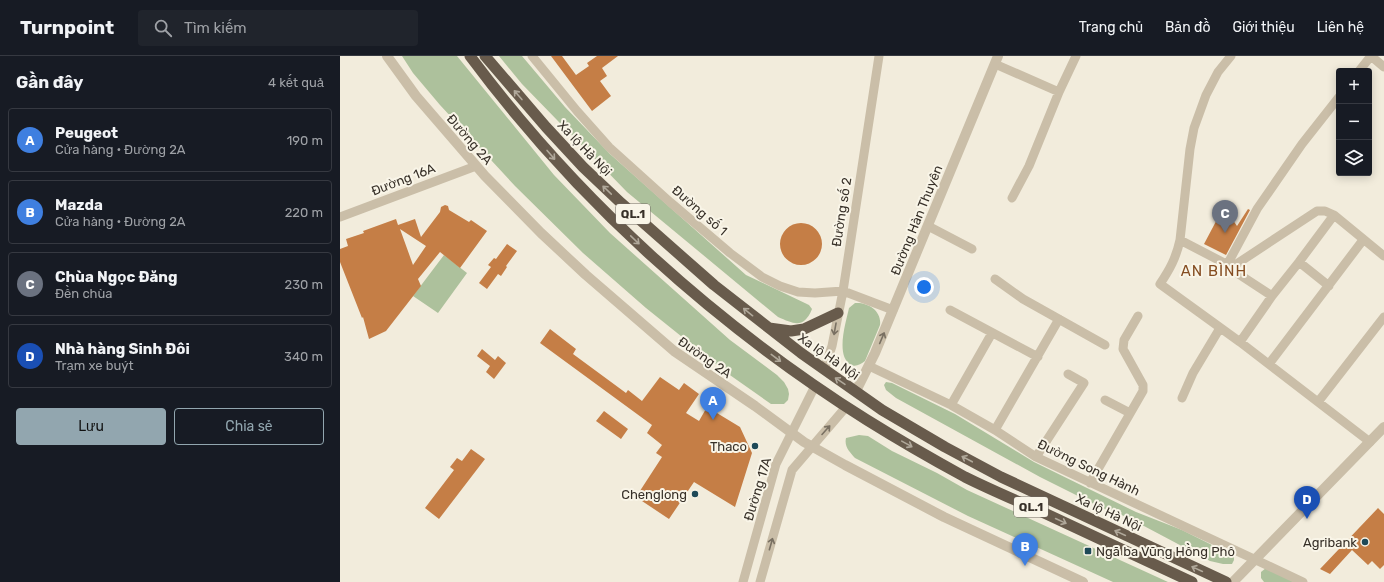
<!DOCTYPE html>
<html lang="vi">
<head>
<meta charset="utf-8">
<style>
  body { margin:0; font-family:Rubik,sans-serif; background:#20242c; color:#f1f3f6 }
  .controls { position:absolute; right:12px; top:12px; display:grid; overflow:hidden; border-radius:4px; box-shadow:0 2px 10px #0003 }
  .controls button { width:36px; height:36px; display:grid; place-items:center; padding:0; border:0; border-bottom:1px solid #363941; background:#171b24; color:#f1f3f6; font:20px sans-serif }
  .you { position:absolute; left:584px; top:231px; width:14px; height:14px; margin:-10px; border:3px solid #fff; border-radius:50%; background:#1a73e8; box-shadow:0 0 0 6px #1a73e833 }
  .badge { display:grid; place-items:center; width:26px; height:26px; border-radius:50%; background:#92a6af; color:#fff; font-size:13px; font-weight:700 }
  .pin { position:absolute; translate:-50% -33px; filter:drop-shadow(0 1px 2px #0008) }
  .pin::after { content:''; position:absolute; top:21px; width:14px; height:12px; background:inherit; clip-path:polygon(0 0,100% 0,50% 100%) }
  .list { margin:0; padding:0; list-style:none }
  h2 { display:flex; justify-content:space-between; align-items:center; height:52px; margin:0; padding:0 16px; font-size:17px }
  h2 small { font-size:13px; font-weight:400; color:#9ea1a6 }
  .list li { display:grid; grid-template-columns:26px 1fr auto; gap:12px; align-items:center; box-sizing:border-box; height:64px; margin:0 8px 8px; padding:0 8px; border:1px solid #363941; border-radius:4px }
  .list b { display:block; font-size:15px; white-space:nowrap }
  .list p { margin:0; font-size:13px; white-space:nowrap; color:#9ea1a6 }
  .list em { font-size:13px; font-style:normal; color:#9ea1a6 }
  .actions { display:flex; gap:8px; padding:12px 16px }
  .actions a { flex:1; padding:9px 0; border:1px solid #92a6af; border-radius:4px; text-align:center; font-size:14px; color:#92a6af }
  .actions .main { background:#92a6af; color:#111 }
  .icon { flex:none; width:22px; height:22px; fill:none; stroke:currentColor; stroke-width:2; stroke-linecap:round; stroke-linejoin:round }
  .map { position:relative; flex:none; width:1044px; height:526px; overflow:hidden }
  header { display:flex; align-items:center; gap:24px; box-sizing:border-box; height:56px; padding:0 20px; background:#171b24; border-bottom:1px solid #363941 }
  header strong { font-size:19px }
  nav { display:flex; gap:22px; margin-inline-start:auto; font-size:14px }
  .search { width:280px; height:36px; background:#20242c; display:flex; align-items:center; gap:10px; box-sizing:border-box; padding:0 14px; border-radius:4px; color:#9ea1a6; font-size:15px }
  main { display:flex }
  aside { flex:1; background:#171b24 }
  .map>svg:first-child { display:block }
</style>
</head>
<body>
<header>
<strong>Turnpoint</strong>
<div class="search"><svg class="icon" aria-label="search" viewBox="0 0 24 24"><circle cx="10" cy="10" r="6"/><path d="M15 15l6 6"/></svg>Tìm kiếm</div>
<nav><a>Trang chủ</a><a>Bản đồ</a><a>Giới thiệu</a><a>Liên hệ</a></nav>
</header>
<main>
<aside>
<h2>Gần đây<small>4 kết quả</small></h2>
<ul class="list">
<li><span class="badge" style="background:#3f7fe0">A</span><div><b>Peugeot</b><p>Cửa hàng · Đường 2A</p></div><em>190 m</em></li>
<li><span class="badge" style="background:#3f7fe0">B</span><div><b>Mazda</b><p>Cửa hàng · Đường 2A</p></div><em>220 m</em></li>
<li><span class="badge" style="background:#6b7280">C</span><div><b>Chùa Ngọc Đăng</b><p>Đền chùa</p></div><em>230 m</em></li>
<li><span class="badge" style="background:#1a4fb4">D</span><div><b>Nhà hàng Sinh Đôi</b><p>Trạm xe buýt</p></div><em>340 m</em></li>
</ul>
<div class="actions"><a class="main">Lưu</a><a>Chia sẻ</a></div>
</aside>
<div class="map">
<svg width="1044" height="526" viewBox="0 0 1044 526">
  <rect width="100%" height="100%" fill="#f2ecdc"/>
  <path fill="#adc19c" d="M62 0H117L214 119 270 177 390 284 437 319 444 326 448 333 449 338 448 344 444 348H431L387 317 306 252 243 197 175 130 100 49 73 17Z
    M159 0H182L225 51 270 98 406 219 469 249 472 253C464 273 454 268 438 261L287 136 182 28Z
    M104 199 127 217 98 257 73 240Z
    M515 247C528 246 542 255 540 269L525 305C521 308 516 311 511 309 495 300 506 266 509 252Z
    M546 326 552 327 615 358 694 406 796 456 842 474 894 500V504L892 508H883L870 505 787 461 764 453 700 421 556 342 546 334 544 329Z
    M519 379 528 380 552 395 597 417 627 434 828 526H773L628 460 515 402C510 396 504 391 506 382Z
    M926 512 959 526H924L921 522V516Z"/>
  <path fill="#c57e46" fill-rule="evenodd" d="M211 0H222L236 19 249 10 247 7 257 0H278L262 12 267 20 260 25 271 40 252 55Z
    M105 149 108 150 109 154 129 166 131 164 147 175 120 212 100 196 78 223 81 230 46 275 29 283 23 261 22 262 0 206V193L8 190 6 183 24 177 23 175 56 163 58 169 75 163 81 181 100 156 101 151ZM60 173 86 190 73 209Z
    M908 153 910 154 886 199 864 188 882 154 890 160 897 170Z
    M440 188a21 21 0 1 1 42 0a21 21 0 1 1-42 0Z
    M167 188 177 195 166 210 167 211 161 220 158 218 147 233 139 227 151 211 148 209 154 202 156 203Z
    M210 273 236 293 233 298 286 337 288 334 302 345 320 321 339 334 344 327 359 338 346 357 359 365 367 351 400 371 412 397 395 451 354 426 329 463 296 441 322 401 316 397 322 389 307 377 312 369 200 287Z
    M142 293 155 304 158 300 166 307 154 323 146 316 150 310 137 300Z
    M264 355 288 373 281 383 256 365Z
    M131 393 145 403 99 463 85 452 114 414 110 411 117 402 122 405Z
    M1038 452 1044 458V509L1040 513 1032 505 1028 509 1012 494 990 518 980 513Z"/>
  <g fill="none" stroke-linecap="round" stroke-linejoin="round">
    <path stroke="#cabea8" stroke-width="9" d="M192 0 237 55 269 91 330 146 390 197 422 221 440 230 458 236 475 237 503 235 553 254
      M891 0 878 16 866 39 854 72 850 93 840 184C836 202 830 213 820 228L900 286 1030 386
      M1031 0 1044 11
      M655 8 719 36 689 110 672 142
      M1019 15 1031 0
      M719 36 736 0
      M0 161 136 110
      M588 170 632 193
      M840 184 892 211 977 155H985L994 159 1044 200
      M959 206 989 230
      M887 209 917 153 962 88 999 41
      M892 211 897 217 932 240
      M655 223 683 243 765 289
      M610 254 698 301
      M900 286 932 240 959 206 994 159
      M929 308 1023 184
      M529 310 611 349 655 374 696 401 963 526
      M484 314 492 290 503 235 539 0
      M842 342 853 317 880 272
      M765 344 790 357
      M978 346 1044 261
      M611 349 652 277
      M655 374 719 263
      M696 401 744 327 728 318
      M750 427 803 335V329L783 293 784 284 798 260
      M403 526 436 408 475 330
      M420 526 452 414 506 351"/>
    <path stroke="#cabea8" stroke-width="10" d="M47 0 76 40 145 120 201 177 246 219 334 295 415 350 464 386 505 409 604 461 743 526
      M516 335 535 297 658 0
      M893 526 1044 371"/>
    <path stroke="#685b4c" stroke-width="11" d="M130 0C237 144 375 268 527 364 559 384 592 403 625 421 649 433 675 444 700 455 751 479 801 502 852 526
      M145 0 206 71 243 111 281 147 374 229 461 297 542 354 605 391 661 421 886 526
      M429 272 451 275 464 273 498 257"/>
  </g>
  <defs><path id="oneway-shaft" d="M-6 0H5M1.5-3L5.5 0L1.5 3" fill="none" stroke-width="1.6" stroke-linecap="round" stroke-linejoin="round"/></defs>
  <g stroke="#b0a89a">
    <use href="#oneway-shaft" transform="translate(178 39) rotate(-131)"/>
    <use href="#oneway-shaft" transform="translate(211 99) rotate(49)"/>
    <use href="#oneway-shaft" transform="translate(267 134) rotate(-136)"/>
    <use href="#oneway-shaft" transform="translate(295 184) rotate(44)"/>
    <use href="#oneway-shaft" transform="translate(408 256) rotate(-141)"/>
    <use href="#oneway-shaft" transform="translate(436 302) rotate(37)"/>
    <use href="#oneway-shaft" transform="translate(500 325) rotate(-146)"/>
    <use href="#oneway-shaft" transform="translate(567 388) rotate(29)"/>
    <use href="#oneway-shaft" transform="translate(627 403) rotate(-152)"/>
    <use href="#oneway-shaft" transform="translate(721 465) rotate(25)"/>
    <use href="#oneway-shaft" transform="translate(780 477) rotate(-155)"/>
    <use href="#oneway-shaft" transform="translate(857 513) rotate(-155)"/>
  </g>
  <g stroke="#797062">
    <use href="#oneway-shaft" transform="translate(495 273) rotate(100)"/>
    <use href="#oneway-shaft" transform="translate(542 282) rotate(-67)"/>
    <use href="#oneway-shaft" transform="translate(486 374) rotate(-48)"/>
    <use href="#oneway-shaft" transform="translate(431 488) rotate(-74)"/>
  </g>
  <g fill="#1e4958" stroke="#f9f5e8" stroke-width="1.5">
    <circle cx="415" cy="390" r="4"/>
    <circle cx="355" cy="438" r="4"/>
    <circle cx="1025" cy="486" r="4"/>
    <rect x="744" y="491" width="8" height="8" rx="2"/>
  </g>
  <g text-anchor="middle" stroke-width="4" stroke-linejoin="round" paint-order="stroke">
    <g fill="#f9f5e8" stroke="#716b62" stroke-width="1">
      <rect x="276" y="148" width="34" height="20" rx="3"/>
      <rect x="674" y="441" width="34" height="20" rx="3"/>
    </g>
    <g font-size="12" font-weight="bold" fill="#373028">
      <text x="293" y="162">QL.1</text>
      <text x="691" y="455">QL.1</text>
    </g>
    <g font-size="13" fill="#373028" stroke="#f9f5e8">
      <text transform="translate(130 83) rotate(49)" y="5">Đường 2A</text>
      <text transform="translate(245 92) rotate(46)" y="5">Xa lộ Hà Nội</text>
      <text transform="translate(63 123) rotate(-21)" y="5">Đường 16A</text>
      <text transform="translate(360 154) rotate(41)" y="5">Đường số 1</text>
      <text transform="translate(501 156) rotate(-81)" y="5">Đường số 2</text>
      <text transform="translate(576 164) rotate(-68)" y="5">Đường Hàn Thuyên</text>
      <text transform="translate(489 300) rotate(35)" y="5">Xa lộ Hà Nội</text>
      <text transform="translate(365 301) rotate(35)" y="5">Đường 2A</text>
      <text transform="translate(749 411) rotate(26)" y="5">Đường Song Hành</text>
      <text transform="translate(417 433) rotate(-73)" y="5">Đường 17A</text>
      <text transform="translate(769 456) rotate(25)" y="5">Xa lộ Hà Nội</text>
    </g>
    <g font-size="13" fill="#373028" stroke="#f9f5e8" text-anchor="end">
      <text x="407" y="395">Thaco</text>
      <text x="347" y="443">Chenglong</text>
      <text x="1017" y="491">Agribank</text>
      <text x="756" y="500" text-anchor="start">Ngã ba Vũng Hồng Phô</text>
    </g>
    <g font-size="15" letter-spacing="1" fill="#854d21" stroke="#f9f5e8">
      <text x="874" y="220">AN BÌNH</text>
    </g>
  </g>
</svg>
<div class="controls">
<button>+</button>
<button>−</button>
<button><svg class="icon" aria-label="layers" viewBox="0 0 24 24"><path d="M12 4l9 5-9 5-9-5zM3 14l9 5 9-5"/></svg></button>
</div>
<div class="you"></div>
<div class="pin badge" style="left:373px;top:364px;background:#3f7fe0">A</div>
<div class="pin badge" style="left:685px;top:510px;background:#3f7fe0">B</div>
<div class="pin badge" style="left:885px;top:177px;background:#6b7280">C</div>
<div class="pin badge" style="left:967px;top:463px;background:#1a4fb4">D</div>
</div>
</main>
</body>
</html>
